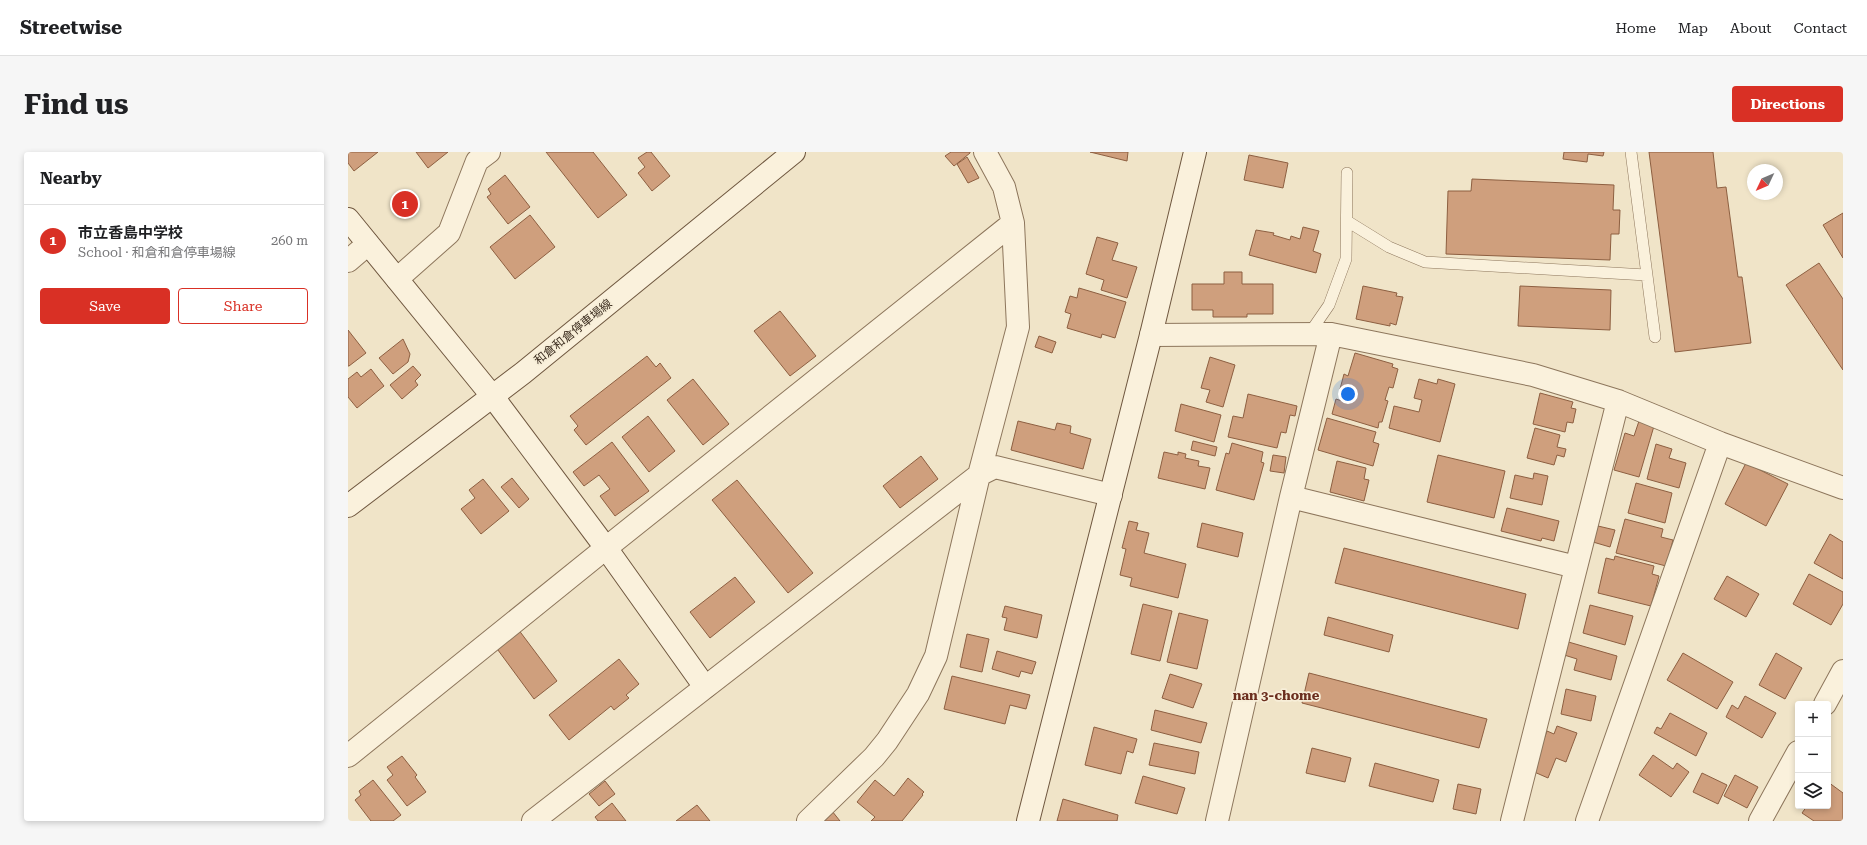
<!DOCTYPE html>
<html lang="en">
<head>
<meta charset="utf-8">
<style>
  body { margin:0; font-family:"Roboto Serif","Noto Sans JP",serif; background:#f6f6f6; color:#202124 }
  .controls { position:absolute; right:12px; bottom:12px; display:grid; overflow:hidden; border-radius:4px; box-shadow:0 2px 6px #0003 }
  .controls button { width:36px; height:36px; display:grid; place-items:center; padding:0; border:0; border-bottom:1px solid #e0e0e0; background:#fff; color:#202124; font:20px sans-serif }
  .compass { position:absolute; left:1399px; top:12px; width:36px; height:36px; border-radius:50%; background:#fff; box-shadow:0 2px 6px #0003; rotate:226deg }
  .you { position:absolute; left:1000px; top:242px; width:14px; height:14px; margin:-10px; border:3px solid #fff; border-radius:50%; background:#1a73e8; box-shadow:0 0 0 6px #1a73e833 }
  .badge { display:grid; place-items:center; width:26px; height:26px; border-radius:50%; background:#d93025; color:#fff; font-size:13px; font-weight:700 }
  .pin { position:absolute; translate:-50% -50%; border:2px solid #fff; box-shadow:0 1px 4px #0006 }
  .list { margin:0; padding:0; list-style:none }
  h2 { display:flex; justify-content:space-between; align-items:center; height:52px; margin:0; padding:0 16px; font-size:17px }
  h2 small { font-size:13px; font-weight:400; color:#757577 }
  .list li { display:grid; grid-template-columns:26px 1fr auto; gap:12px; align-items:center; box-sizing:border-box; height:72px; padding:0 16px; border-top:1px solid #e0e0e0 }
  .list b { display:block; font-size:15px; white-space:nowrap }
  .list p { margin:0; font-size:13px; white-space:nowrap; color:#757577 }
  .list em { font-size:13px; font-style:normal; color:#757577 }
  .actions { display:flex; gap:8px; padding:12px 16px }
  .actions a { flex:1; padding:9px 0; border:1px solid #d93025; border-radius:4px; text-align:center; font-size:14px; color:#d93025 }
  .actions .main { background:#d93025; color:#fff }
  .icon { flex:none; width:22px; height:22px; fill:none; stroke:currentColor; stroke-width:2; stroke-linecap:round; stroke-linejoin:round }
  .map { position:relative; flex:none; width:1495px; height:669px; overflow:hidden; border-radius:4px }
  header { display:flex; align-items:center; gap:24px; box-sizing:border-box; height:56px; padding:0 20px; background:#fff; border-bottom:1px solid #e0e0e0 }
  header strong { font-size:19px }
  nav { display:flex; gap:22px; margin-inline-start:auto; font-size:14px }
  .intro { display:flex; align-items:center; justify-content:space-between; box-sizing:border-box; height:96px; padding:0 24px }
  h1 { margin:0; font-size:28px }
  .button { padding:10px 18px; border-radius:4px; background:#d93025; color:#fff; font-size:14px; font-weight:700 }
  main { display:flex; gap:24px; padding:0 24px }
  aside { flex:1; background:#fff; border-radius:4px; box-shadow:0 2px 6px #0003 }
  .map>svg:first-child { display:block }
</style>
</head>
<body>
<header>
<strong>Streetwise</strong>
<nav><a>Home</a><a>Map</a><a>About</a><a>Contact</a></nav>
</header>
<div class="intro"><h1>Find us</h1><a class="button">Directions</a></div>
<main>
<aside>
<h2>Nearby<small></small></h2>
<ul class="list">
<li><span class="badge">1</span><div><b>市立香島中学校</b><p>School · 和倉和倉停車場線</p></div><em>260 m</em></li>
</ul>
<div class="actions"><a class="main">Save</a><a>Share</a></div>
</aside>
<div class="map">
<svg width="1495" height="669" viewBox="0 0 1495 669">
  <rect width="100%" height="100%" fill="#f0e4c8"/>
  <path fill="#cf9f7d" stroke="#8d5f41" d="M0 0H30L6 19 0 11Z
    M68 0H100L80 16Z
    M198 0H245L279 43 250 66Z
    M299 0H303L322 24 304 39 290 21 297 15 290 6Z
    M603 0H622V1L606 14 597 4Z
    M742 0H780L779 9Z
    M1216 0H1256L1255 4 1240 2 1239 10 1215 7Z
    M1301 0H1365L1369 36 1378 35 1390 125H1394L1403 191 1327 200Z
    M901 3 940 11 935 36 896 28Z
    M619 5 631 26 620 31 609 12Z
    M157 23 182 55 160 72 139 45 143 42 140 37Z
    M1124 27 1266 33 1265 58H1272L1271 82H1263L1262 108 1098 102 1100 39H1123Z
    M1495 61V106L1475 73Z
    M182 63 207 95 167 127 142 95Z
    M955 75 971 79 965 99 973 102 968 121 901 103 908 78 926 81 925 83 942 88 943 84 952 87Z
    M749 85 770 91 764 108 789 115 779 146 753 138 756 128 738 122Z
    M1471 111 1495 147V218L1438 133Z
    M876 120H894V132H925V162H899V165H865V158H844V132H876Z
    M1015 134 1049 141 1048 144 1055 145 1048 173 1042 171V174L1008 167Z
    M1172 134 1263 138 1262 178 1170 174Z
    M731 136 778 150 767 186 754 182 753 186 719 176 723 162 717 160 722 144 729 146Z
    M432 159 468 204 442 224 406 179Z
    M0 178 18 201 1 214H0Z
    M691 184 708 190 704 201 687 195Z
    M55 187 62 202 60 210 45 222 31 206Z
    M1007 201 1045 212 1044 215 1050 217 1045 236 1041 235 1037 248 1040 249 1034 270H1031L1030 276 984 262 988 247 994 249 996 238 992 237 996 222 1000 224Z
    M299 204 308 215 312 211 323 226 238 293 226 278 230 274 222 264Z
    M862 205 887 213 875 255 858 250 862 238 853 236Z
    M65 214 73 223 67 229 70 233 54 247 42 233Z
    M23 217 36 234 9 256 0 245V227L9 220 13 225Z
    M345 227 381 272 355 293 319 248Z
    M1071 227 1089 232 1090 227 1107 232 1092 290 1041 276 1046 254 1071 260 1074 248 1066 246Z
    M1192 241 1225 250 1223 256 1228 257 1225 271 1219 270 1217 280 1185 272Z
    M900 242 949 254 947 264 942 263 938 281 933 280 929 296 880 285 885 264 895 266Z
    M833 252 873 263 866 290 827 279Z
    M300 264 327 299 301 320 274 285Z
    M979 266 1028 280 1025 290 1031 292 1025 314 970 298Z
    M670 269 707 278 709 271 723 274 722 281 743 287 735 317 663 298Z
    M1291 269 1306 274 1291 325 1266 318 1277 281 1286 284Z
    M1187 276 1212 283 1209 295 1218 297 1216 305 1209 303 1206 313 1179 306Z
    M845 289 869 295 867 304 843 298Z
    M264 290 301 339 267 364 252 344 262 337 251 323 236 334 225 320Z
    M884 291 915 300 913 310 916 311 906 348 868 338 878 301 881 302Z
    M1308 292 1324 297 1321 306 1338 311 1331 336 1299 327Z
    M816 300 830 303V300L838 302 837 306 851 309 850 314 862 316 857 337 810 326Z
    M925 303 938 305 936 321 922 319Z
    M1090 303 1157 319 1146 366 1079 350Z
    M573 304 590 327 552 356 535 334Z
    M989 309 1018 316 1016 327 1021 328 1016 349 982 340Z
    M1398 311 1440 332 1418 374 1377 352Z
    M1186 321 1200 324 1194 353 1162 346 1167 323 1185 327Z
    M164 326 181 347 171 356 153 335Z
    M135 327 161 359 133 382 113 357 127 346 121 338Z
    M389 328 465 421 440 441 364 348Z
    M1288 331 1324 341 1317 371 1280 361Z
    M1159 356 1211 369 1206 389 1194 386 1193 389 1153 379Z
    M1277 367 1315 377 1313 385 1325 388 1318 414 1268 401Z
    M781 369 790 371 788 378 801 381 796 401 838 412 830 446 782 434 784 426 772 423 778 397 774 396Z
    M854 371 895 381 890 405 849 395Z
    M1250 374 1267 378 1262 395 1245 390Z
    M1482 382 1495 390V427L1466 411Z
    M996 396 1178 442 1170 477 987 431Z
    M1267 404 1306 414 1304 422 1311 424 1303 454 1250 441 1258 406 1266 408Z
    M1461 422 1495 440V452L1483 473 1445 452Z
    M1379 424 1411 442 1398 465 1366 447Z
    M387 425 407 450 362 486 342 460Z
    M795 452 824 459 812 509 783 502Z
    M1242 453 1285 464 1277 493 1235 481Z
    M657 454 694 463 689 486 656 478 659 466 654 465Z
    M831 461 860 468 849 517 819 510Z
    M980 465 1045 483 1041 500 976 483Z
    M170 477 209 529 186 547 147 494Z
    M619 482 641 487 634 520 612 515Z
    M1217 489 1269 504 1263 528 1226 518 1229 507 1213 502Z
    M649 499 688 510 684 522 673 519 671 525 644 517Z
    M1335 501 1385 530 1369 557 1319 528Z
    M1428 501 1454 516 1437 547 1411 533Z
    M271 507 291 532 278 543 281 546 266 558 263 554 221 588 201 563Z
    M961 521 1139 567 1131 596 954 551Z
    M822 522 854 532 845 556 814 546Z
    M604 524 682 543 678 557 662 553 657 572 596 557Z
    M1218 537 1248 544 1243 569 1213 562Z
    M1397 544 1428 561 1414 586 1378 565 1384 553 1390 557Z
    M807 558 859 571 853 591 803 578Z
    M1322 561 1359 581 1348 604 1306 581 1309 575 1313 577Z
    M1209 574 1229 581 1218 610 1208 606 1200 626 1184 619 1199 579 1206 582Z
    M746 575 789 587 785 601 779 599 773 622 737 613Z
    M806 591 851 600 847 622 801 613Z
    M964 596 1003 606 997 630 958 621Z
    M1305 603 1325 617 1329 611 1341 620 1323 645 1291 623Z
    M54 604 69 623 67 625 78 640 59 654 39 628 45 623 39 615Z
    M1027 611 1091 628 1085 650 1021 634Z
    M1354 621 1379 633 1370 652 1345 640Z
    M1387 623 1410 635 1399 656 1376 644Z
    M795 624 837 636 829 662 787 651Z
    M560 626 576 640 574 642 575 643 554 669H523L527 665 509 650 527 628 546 644Z
    M25 628 53 663 45 669H23L7 648 13 643 11 639Z
    M257 629 267 642 251 654 241 642Z
    M1480 630 1495 641V669H1466L1454 661 1459 654H1480Z
    M1110 632 1133 637 1128 662 1105 657Z
    M715 647 770 663 769 669H709Z
    M264 651 278 669H250L247 665Z
    M349 653 362 669H328Z
    M484 659 492 669H477L475 666Z"/>
  <g fill="none" stroke-linecap="round" stroke-linejoin="round">
    <g stroke="#8d765c" stroke-width="12">
      <path id="lane" d="M1283 0 1307 185
        M999 69 1041 95 1077 110 1298 123
        M961 182 981 153 998 107 999 21"/>
    </g>
    <g stroke="#8d765c" stroke-width="24">
      <path id="street" d="M0 109 20 92
        M49 127 101 81 129 9 141 0
        M803 183 983 182 1185 223 1270 249 1372 291 1495 336
        M943 345 1228 415
        M1477 552 1495 519
        M0 604 258 396 665 71
        M185 669 631 323 647 315 763 343
        M460 669 526 605 539 589 570 542 588 504 631 323 670 175 665 71 656 35 637 0
        M869 669 943 345 983 182
        M1164 669 1270 249
        M1239 669 1372 291
        M1412 669 1450 600"/>
    </g>
    <g stroke="#6f573f" stroke-width="24">
      <path id="secondary" d="M0 67 145 245 258 396 357 535
        M0 354 175 221 446 0
        M680 669 803 183 847 0"/>
    </g>
    <use href="#lane" stroke="#faf1dc" stroke-width="11"/>
    <use href="#street" stroke="#faf1dc" stroke-width="22"/>
    <use href="#secondary" stroke="#faf1dc" stroke-width="22"/>
  </g>
  <g text-anchor="middle" stroke-width="3.5" stroke-linejoin="round" paint-order="stroke">
    <g font-size="12" fill="#3d2e20" stroke="#f7eed8">
      <text transform="translate(225 180) rotate(-39)" y="4">和倉和倉停車場線</text>
    </g>
    <g font-size="13" font-weight="bold" fill="#6b2e1e" stroke="#f7eed8">
      <text x="928" y="548">nan 3-chome</text>
    </g>
  </g>
</svg>
<div class="controls">
<button>+</button>
<button>−</button>
<button><svg class="icon" aria-label="layers" viewBox="0 0 24 24"><path d="M12 4l9 5-9 5-9-5zM3 14l9 5 9-5"/></svg></button>
</div>
<svg class="compass" viewBox="-18 -18 36 36"><path d="M0-13l5 13h-10z" fill="#e53935"/><path d="M0 13l5-13h-10z" fill="#757577"/></svg>
<div class="you"></div>
<div class="pin badge" style="left:57px;top:52px">1</div>
</div>
</main>
</body>
</html>
